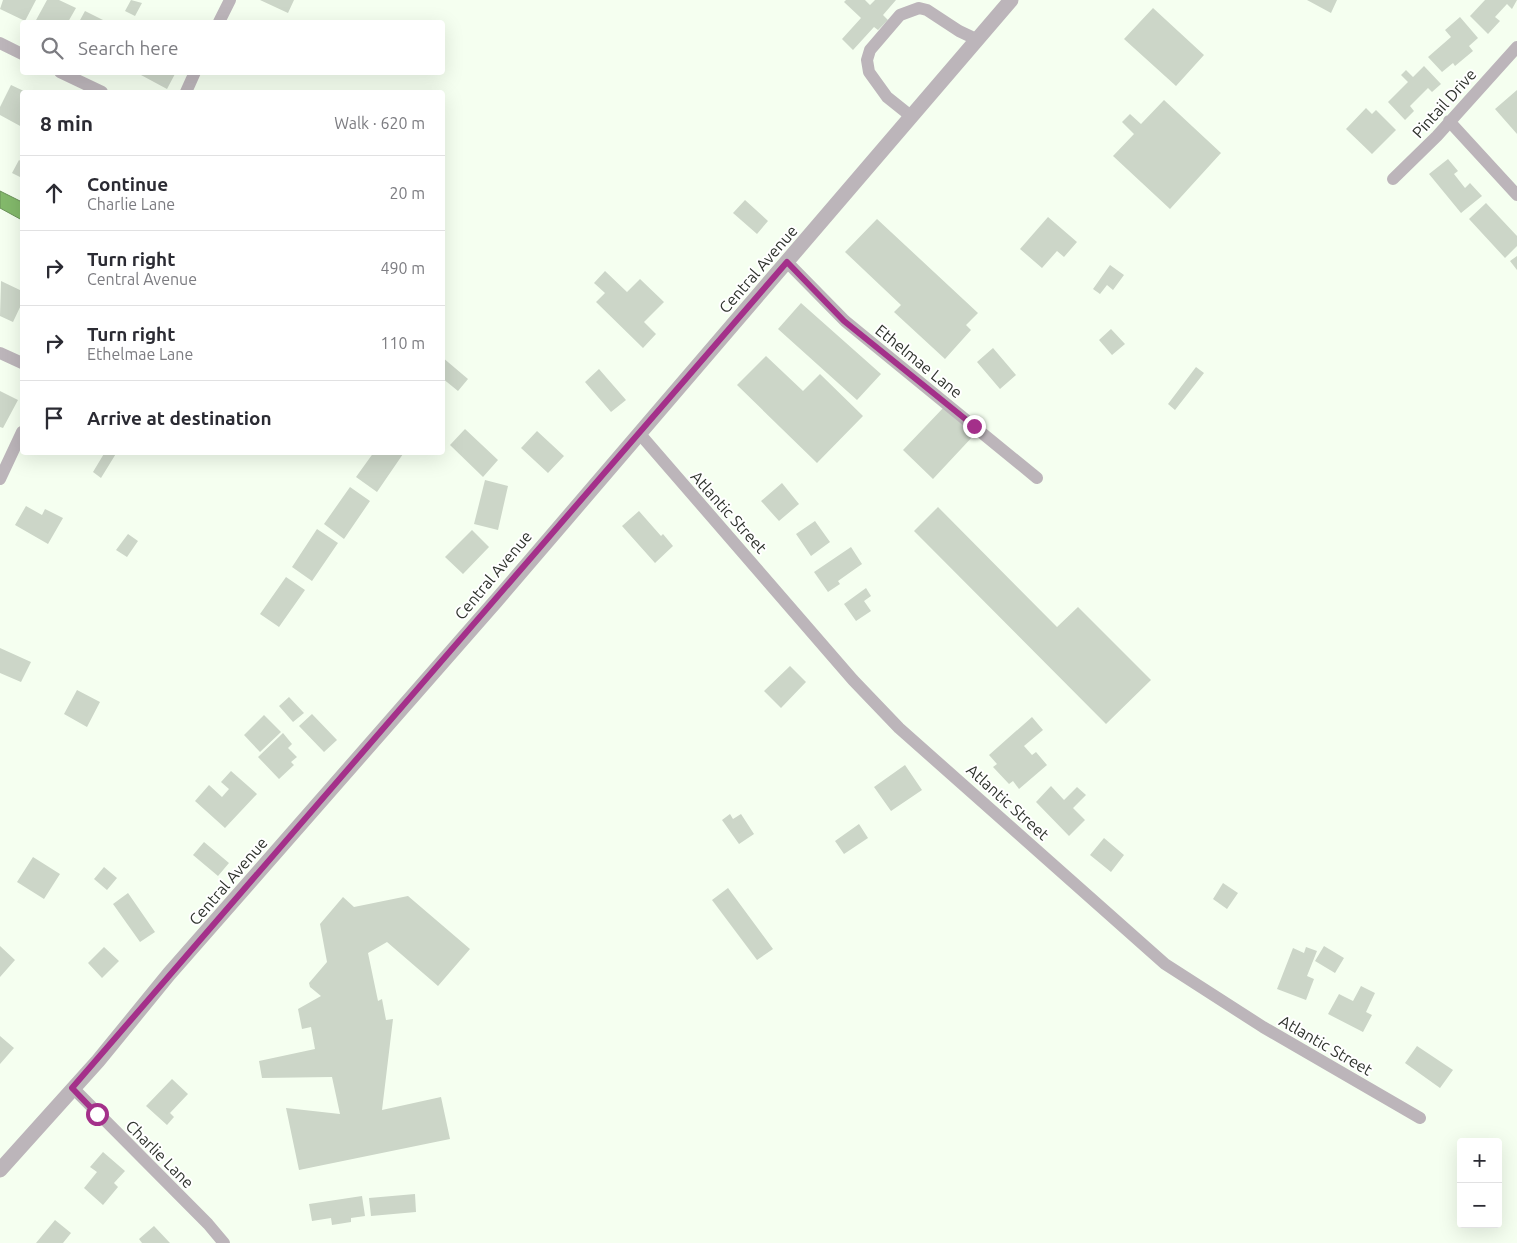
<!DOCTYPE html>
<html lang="en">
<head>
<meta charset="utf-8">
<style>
  body { margin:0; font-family:Ubuntu,sans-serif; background:#f2f2f3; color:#2b2b33 }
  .controls { position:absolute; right:15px; bottom:15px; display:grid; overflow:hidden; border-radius:5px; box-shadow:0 5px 20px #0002 }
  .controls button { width:45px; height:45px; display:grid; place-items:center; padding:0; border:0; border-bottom:1px solid #e1e1e2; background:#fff; color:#2b2b33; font:25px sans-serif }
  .stop { position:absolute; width:15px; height:15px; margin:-11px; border:4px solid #a4308a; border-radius:50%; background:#fff }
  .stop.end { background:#a4308a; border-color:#fff; box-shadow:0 1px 5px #0008 }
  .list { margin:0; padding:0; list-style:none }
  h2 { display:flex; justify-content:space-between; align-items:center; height:65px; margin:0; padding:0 20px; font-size:21px }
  h2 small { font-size:16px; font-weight:400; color:#7c7c81 }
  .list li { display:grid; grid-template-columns:32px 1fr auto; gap:15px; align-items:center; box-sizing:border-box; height:75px; padding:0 20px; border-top:1px solid #e1e1e2 }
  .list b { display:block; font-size:19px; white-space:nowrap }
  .list p { margin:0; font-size:16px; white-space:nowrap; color:#7c7c81 }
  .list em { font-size:16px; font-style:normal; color:#7c7c81 }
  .icon { flex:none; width:28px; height:28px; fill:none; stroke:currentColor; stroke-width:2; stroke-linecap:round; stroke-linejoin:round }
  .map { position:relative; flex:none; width:1517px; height:1243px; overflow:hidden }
  .search { position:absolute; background:#fff; box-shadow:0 5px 20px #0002; left:20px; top:20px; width:425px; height:55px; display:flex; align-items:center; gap:12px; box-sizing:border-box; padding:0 18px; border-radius:5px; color:#7c7c81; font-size:19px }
  .panel { position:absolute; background:#fff; box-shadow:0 5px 20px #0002; left:20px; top:90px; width:425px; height:365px; border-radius:5px }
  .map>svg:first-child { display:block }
</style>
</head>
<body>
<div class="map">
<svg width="1517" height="1243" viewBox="0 0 1517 1243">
  <rect width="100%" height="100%" fill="#f5fff0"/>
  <path fill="#83b96b" stroke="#6a9158" d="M0 191 22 202V220L0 208Z"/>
  <path fill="#ccd6c8" d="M3 0H36L25 21 0 9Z
    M47 0H59L76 8 68 22H35Z
    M131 0 142 3 135 16 125 11Z
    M260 0H294L288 13Z
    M846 0H865L870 5 875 0H896L883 15 888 20 878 30 874 27 853 50 842 39 861 18 844 2Z
    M1307 0H1337L1331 13Z
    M1485 0H1517L1512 9 1507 4 1495 17 1500 21 1488 34 1470 16Z
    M1153 8 1204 55 1176 86 1124 39Z
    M85 11 107 22H79Z
    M1460 17 1478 38 1469 46 1473 51 1455 66 1453 63 1442 72 1428 57 1451 37 1445 30Z
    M1424 66 1441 84 1432 92 1428 88 1410 106 1414 111 1405 120 1388 102 1408 82 1401 75 1406 70 1413 77Z
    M143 72H176L167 89 141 75Z
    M11 85 26 92H22V127L0 115V107Z
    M1517 90V134L1495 109Z
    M1164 100 1221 153 1170 209 1113 156 1134 134 1122 122 1130 114 1141 124Z
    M1366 108 1372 114 1376 110 1396 130 1372 154 1346 129Z
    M1448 159 1458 171 1454 174 1465 188 1470 183 1482 196 1461 213 1429 174Z
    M19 160 22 162V178L12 173Z
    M745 200 768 221 757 234 733 213Z
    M1486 203 1517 236V246L1505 258 1469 219Z
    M1048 217 1077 242 1064 257 1057 251 1042 268 1020 249Z
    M877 219 978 313 966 325 971 330 945 359 894 312 901 305 845 252Z
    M1517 256V270L1510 261Z
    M1110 265 1124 275 1113 290 1107 285 1100 294 1093 289Z
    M605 271 627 292 640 279 664 302 644 322 656 334 643 348 596 302 605 293 594 283Z
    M1 281 22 291V303L13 322 0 316Z
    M801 303 881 374 857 400 778 329Z
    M1111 329 1125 344 1112 355 1099 340Z
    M993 348 1016 375 1000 389 977 362Z
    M766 356 803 391 820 374 863 416 817 463 737 385Z
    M442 357 468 379 458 391 442 378Z
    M1196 367 1204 373 1175 410 1168 404Z
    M599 369 626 400 611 412 585 382Z
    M0 391 18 400 3 428 0 427Z
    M945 406 975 434 933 479 903 450Z
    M465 429 498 460 483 477 450 445Z
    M537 431 564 456 548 473 521 448Z
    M105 452H117L101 478 93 472Z
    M374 452 403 454 377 492 356 477Z
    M485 480 508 486 498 530 474 524Z
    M782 483 799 504 779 521 761 501Z
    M350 487 370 501 344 539 324 524Z
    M26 506 42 515 45 509 63 518 48 544 15 525Z
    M938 507 1057 627 1078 607 1151 680 1106 724 914 531Z
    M639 511 661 536 663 534 673 546 655 563 622 526Z
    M815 521 830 542 811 556 796 534Z
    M317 529 338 543 312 581 292 567Z
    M472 530 489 547 463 574 445 557Z
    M128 534 138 541 127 557 116 550Z
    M851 547 862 564 838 581 840 584 828 592 814 572Z
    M286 577 305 590 279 627 260 614Z
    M866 588 871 596 864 601 871 611 856 621 844 604Z
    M0 648 31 662 21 682 0 673Z
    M790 666 806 682 781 708 764 691Z
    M77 690 100 702 87 727 64 714Z
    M289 697 304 713 293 722 279 706Z
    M312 714 337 740 324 752 299 726Z
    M264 715 281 732 260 752 244 735Z
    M1032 717 1043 730 1024 746 1032 755 1036 752 1047 765 1019 789 1013 781 1009 784 993 767 997 764 989 755Z
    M283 733 292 744 288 748 297 757 291 762 294 765 279 779 258 757Z
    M905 765 922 790 891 811 874 787Z
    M231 771 257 794 225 828 195 801 209 785 222 797 229 789 221 782Z
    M1051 786 1064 800 1077 787 1086 795 1073 808 1085 820 1069 836 1036 802Z
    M730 814 733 819 741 814 754 834 739 844 722 820Z
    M859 824 868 838 844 854 835 841Z
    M1104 838 1124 855 1111 872 1090 855Z
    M204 842 229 863 218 876 193 855Z
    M33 857 60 874 44 899 17 882Z
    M104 867 117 878 107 890 94 879Z
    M1223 883 1238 893 1227 909 1213 899Z
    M728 888 773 949 757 960 712 900Z
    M128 893 155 932 140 942 113 904Z
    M408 896 470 949 438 986 387 942 368 953 378 1001 382 999 386 1020 393 1019 382 1110 441 1097 450 1139 299 1170 286 1108 340 1114 332 1077 262 1078 259 1061 315 1049 311 1027 302 1029 298 1009 321 996 310 987 309 983 327 962 320 924 343 897 354 907Z
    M0 946 15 960 0 977Z
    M1324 946 1344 958 1335 973 1315 961Z
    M104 947 119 961 102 978 88 963Z
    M1306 947 1317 951 1307 976 1314 979 1306 1000 1277 989 1293 948 1304 953Z
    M1361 986 1375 993 1366 1012 1372 1015 1363 1032 1328 1014 1339 994 1353 1001Z
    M0 1036 14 1048 0 1064Z
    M1417 1046 1453 1070 1440 1088 1405 1063Z
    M172 1079 188 1094 170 1113 174 1117 167 1125 146 1106Z
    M103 1152 125 1171 114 1183 118 1187 103 1205 84 1188 97 1172 90 1167Z
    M415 1194 416 1212 371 1216 369 1198Z
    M362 1196 365 1216 351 1218V1222L332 1225 331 1218 312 1221 309 1204Z
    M55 1220 71 1233 63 1243H36Z
    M154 1226 170 1243H142L139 1239Z"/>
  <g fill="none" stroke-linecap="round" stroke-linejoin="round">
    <path stroke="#bcb5ba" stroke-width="12" d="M219 22 230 0
      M0 43 22 54
      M60 72 102 92
      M186 92 195 72
      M912 117 887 97 869 72 867 60 870 50 900 15 919 8 927 10 959 31 978 40
      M1449 121 1517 195
      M1393 179 1437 136 1517 47
      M787 262 845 321 1037 478
      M0 353 22 363
      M639 433 853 680 899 728 1165 964 1263 1027 1420 1118
      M0 479 22 432
      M73 1088 208 1224 224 1243"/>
    <path stroke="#bcb5ba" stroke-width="15" d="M0 1170 98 1061 169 974 496 601 1011 0"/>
  </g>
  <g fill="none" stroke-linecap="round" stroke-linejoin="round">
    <path stroke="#a4308a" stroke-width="6" d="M97 1114 72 1088 787 262 844 321 974 426"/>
  </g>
  <g text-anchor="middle" stroke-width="4" stroke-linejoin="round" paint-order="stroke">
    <g font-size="16" fill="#2f332d" stroke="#fff">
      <text transform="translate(1444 103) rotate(-48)" y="6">Pintail Drive</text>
      <text transform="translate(758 269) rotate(-49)" y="6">Central Avenue</text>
      <text transform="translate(919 361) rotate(39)" y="6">Ethelmae Lane</text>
      <text transform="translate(729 512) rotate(48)" y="6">Atlantic Street</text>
      <text transform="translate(493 575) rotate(-50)" y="6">Central Avenue</text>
      <text transform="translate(1008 802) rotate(42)" y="6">Atlantic Street</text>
      <text transform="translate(228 881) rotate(-49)" y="6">Central Avenue</text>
      <text transform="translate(1326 1045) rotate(30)" y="6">Atlantic Street</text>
      <text transform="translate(160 1154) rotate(45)" y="6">Charlie Lane</text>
    </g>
  </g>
</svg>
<div class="controls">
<button>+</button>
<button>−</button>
</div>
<div class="stop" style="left:97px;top:1114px"></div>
<div class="stop end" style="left:974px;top:426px"></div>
<div class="search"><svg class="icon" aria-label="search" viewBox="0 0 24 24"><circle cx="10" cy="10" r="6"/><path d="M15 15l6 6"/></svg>Search here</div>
<section class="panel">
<h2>8 min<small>Walk · 620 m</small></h2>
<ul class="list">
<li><svg class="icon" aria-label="ahead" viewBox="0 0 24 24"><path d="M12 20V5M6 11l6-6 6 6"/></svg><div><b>Continue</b><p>Charlie Lane</p></div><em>20 m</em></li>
<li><svg class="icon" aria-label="right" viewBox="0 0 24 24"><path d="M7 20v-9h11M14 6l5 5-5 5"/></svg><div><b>Turn right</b><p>Central Avenue</p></div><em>490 m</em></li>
<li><svg class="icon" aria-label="right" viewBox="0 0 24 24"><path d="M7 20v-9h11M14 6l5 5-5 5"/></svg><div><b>Turn right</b><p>Ethelmae Lane</p></div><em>110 m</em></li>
<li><svg class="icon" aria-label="arrive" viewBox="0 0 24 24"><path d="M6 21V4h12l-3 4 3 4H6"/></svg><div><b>Arrive at destination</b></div></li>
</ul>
</section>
</div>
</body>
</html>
